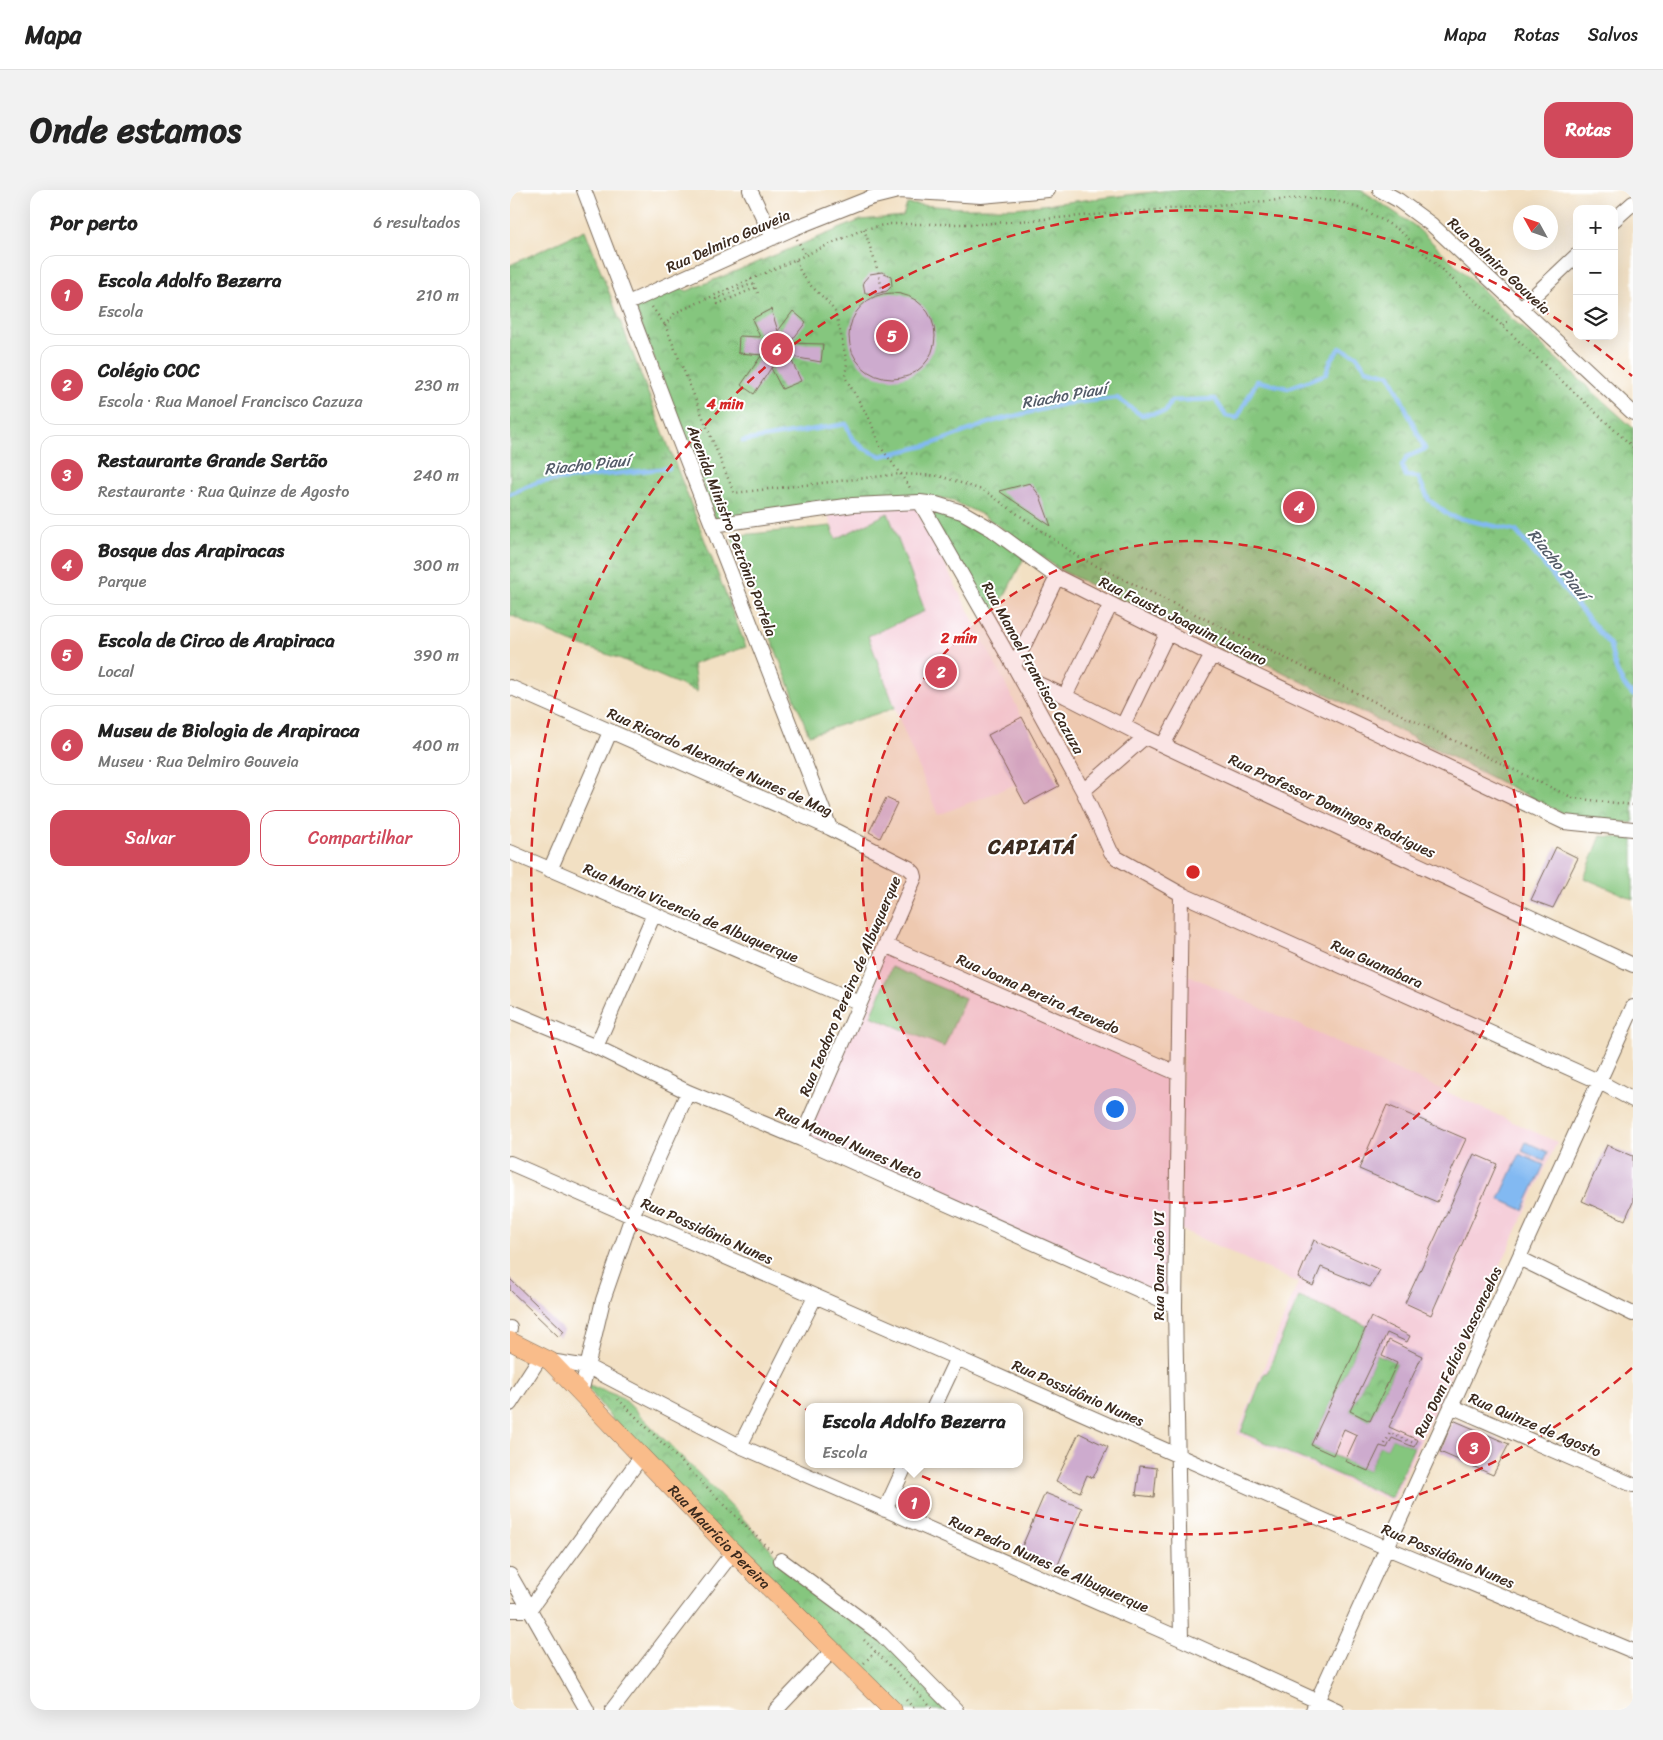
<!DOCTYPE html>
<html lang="pt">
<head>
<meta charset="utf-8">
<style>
  body { margin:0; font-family:Sriracha,sans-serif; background:#f2f2f2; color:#222 }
  .controls { position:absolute; right:15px; top:15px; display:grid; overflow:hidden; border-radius:10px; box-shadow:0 5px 20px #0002 }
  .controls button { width:45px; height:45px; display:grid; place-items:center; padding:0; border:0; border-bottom:1px solid #e0e0e0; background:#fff; color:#222; font:25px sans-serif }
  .compass { position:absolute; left:1003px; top:15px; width:45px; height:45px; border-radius:50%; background:#fff; box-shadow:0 5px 20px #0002; rotate:310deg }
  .you { position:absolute; left:604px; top:918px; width:18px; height:18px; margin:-12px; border:4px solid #fff; border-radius:50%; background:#1a73e8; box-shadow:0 0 0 8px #1a73e833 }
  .badge { display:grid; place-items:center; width:32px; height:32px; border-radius:50%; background:#d1495b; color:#fff; font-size:16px; font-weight:700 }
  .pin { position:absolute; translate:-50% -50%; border:2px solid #fff; box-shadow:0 1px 5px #0006 }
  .popup { position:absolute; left:295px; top:1213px; width:218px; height:65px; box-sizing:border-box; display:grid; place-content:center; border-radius:10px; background:#fff; filter:drop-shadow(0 1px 4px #0005); font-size:16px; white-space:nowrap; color:#767676 }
  .popup b { font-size:19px; color:#222 }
  .popup::after { content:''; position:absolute; left:50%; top:100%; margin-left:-10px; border:10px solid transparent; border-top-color:#fff }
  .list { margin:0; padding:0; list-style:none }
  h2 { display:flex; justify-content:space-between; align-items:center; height:65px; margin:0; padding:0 20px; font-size:21px }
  h2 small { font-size:16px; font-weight:400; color:#767676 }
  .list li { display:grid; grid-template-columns:32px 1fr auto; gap:15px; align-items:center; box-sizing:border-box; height:80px; margin:0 10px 10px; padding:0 10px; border:1px solid #e0e0e0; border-radius:15px }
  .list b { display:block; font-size:19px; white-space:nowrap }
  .list p { margin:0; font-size:16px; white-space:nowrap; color:#767676 }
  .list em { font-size:16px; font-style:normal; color:#767676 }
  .actions { display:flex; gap:10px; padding:15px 20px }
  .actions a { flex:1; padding:11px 0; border:1px solid #d1495b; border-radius:15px; text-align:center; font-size:18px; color:#d1495b }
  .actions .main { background:#d1495b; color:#fff }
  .icon { flex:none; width:28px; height:28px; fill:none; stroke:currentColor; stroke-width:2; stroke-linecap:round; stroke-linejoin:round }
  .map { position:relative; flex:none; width:1123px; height:1520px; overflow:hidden; border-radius:15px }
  header { display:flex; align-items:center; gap:30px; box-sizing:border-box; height:70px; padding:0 25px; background:#fff; border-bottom:1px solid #e0e0e0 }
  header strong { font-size:24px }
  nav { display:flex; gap:28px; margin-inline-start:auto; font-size:18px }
  .intro { display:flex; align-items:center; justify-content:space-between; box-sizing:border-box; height:120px; padding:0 30px }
  h1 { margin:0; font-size:35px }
  .button { padding:12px 22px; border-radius:15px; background:#d1495b; color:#fff; font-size:18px; font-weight:700 }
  main { display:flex; gap:30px; padding:0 30px }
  aside { flex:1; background:#fff; border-radius:15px; box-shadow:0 5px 20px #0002 }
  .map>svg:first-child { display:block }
</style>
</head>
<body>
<header>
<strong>Mapa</strong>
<nav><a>Mapa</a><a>Rotas</a><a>Salvos</a></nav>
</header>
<div class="intro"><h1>Onde estamos</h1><a class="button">Rotas</a></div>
<main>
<aside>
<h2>Por perto<small>6 resultados</small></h2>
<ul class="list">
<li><span class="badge">1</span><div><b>Escola Adolfo Bezerra</b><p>Escola</p></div><em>210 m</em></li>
<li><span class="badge">2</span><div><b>Colégio COC</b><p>Escola · Rua Manoel Francisco Cazuza</p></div><em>230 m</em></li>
<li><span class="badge">3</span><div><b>Restaurante Grande Sertão</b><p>Restaurante · Rua Quinze de Agosto</p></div><em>240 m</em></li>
<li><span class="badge">4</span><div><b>Bosque das Arapiracas</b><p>Parque</p></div><em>300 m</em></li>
<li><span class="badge">5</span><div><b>Escola de Circo de Arapiraca</b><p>Local</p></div><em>390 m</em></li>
<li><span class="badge">6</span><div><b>Museu de Biologia de Arapiraca</b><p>Museu · Rua Delmiro Gouveia</p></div><em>400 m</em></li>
</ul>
<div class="actions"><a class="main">Salvar</a><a>Compartilhar</a></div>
</aside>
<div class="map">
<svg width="1123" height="1520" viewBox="0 0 1123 1520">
  <defs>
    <pattern id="wetland-marsh" width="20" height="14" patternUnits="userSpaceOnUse" patternTransform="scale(1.25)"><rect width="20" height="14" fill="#85c67e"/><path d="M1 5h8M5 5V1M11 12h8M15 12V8" fill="none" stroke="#6ea167"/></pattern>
    <pattern id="park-crowns" width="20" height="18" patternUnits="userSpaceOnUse" patternTransform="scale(1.25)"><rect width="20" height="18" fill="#85c67e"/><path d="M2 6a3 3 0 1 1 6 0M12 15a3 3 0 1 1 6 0" fill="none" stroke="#6ea167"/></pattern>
  </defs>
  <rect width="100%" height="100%" fill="#fff"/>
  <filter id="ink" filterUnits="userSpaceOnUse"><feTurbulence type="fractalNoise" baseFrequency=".02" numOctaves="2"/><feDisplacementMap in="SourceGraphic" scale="10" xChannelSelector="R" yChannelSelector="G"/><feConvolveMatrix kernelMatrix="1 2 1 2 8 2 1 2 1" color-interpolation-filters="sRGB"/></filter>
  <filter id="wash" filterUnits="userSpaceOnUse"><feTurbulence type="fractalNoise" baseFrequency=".0096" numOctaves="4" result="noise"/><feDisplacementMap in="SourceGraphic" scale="20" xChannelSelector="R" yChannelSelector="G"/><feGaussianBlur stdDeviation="1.12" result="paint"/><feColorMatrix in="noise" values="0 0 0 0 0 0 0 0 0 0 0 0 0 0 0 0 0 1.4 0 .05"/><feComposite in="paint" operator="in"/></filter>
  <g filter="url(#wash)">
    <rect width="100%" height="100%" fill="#f2e0c3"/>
    <path fill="#f5cfda" d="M404 313 512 527 478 545 504 595 428 625 392 536 358 446 316 319Z
      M375 755 667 883 665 1116 291 949Z
      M674 783 1047 952 883 1312 727 1244 788 1093 670 1039Z"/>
    <path fill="#85c67e" stroke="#60784e" d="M378 323 415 421 358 446 385 518 299 545 221 346 321 336 326 349Z
      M1091 646 1123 649V709L1074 688Z
      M382 777 455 808 434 857 361 826Z
      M789 1107 857 1136 801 1255 858 1281 870 1256 877 1258 882 1248 904 1257 881 1308 731 1242 754 1183H757Z"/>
    <path fill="url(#wetland-marsh)" stroke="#60784e" d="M75 40 236 457 183 474 187 502 111 469 63 453 0 425V75Z"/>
    <path fill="url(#park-crowns)" stroke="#60784e" d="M661 0H846L853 1 905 36 1001 128 1123 238V633L1062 628 757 474 747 476 552 381 473 325 438 309 368 303 206 330 124 115 169 97 177 101 351 30 393 26 397 14 453 18H505Z
      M410 312 426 314 516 364 480 434Z
      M867 1164 887 1173 860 1231 840 1221Z
      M74 1193 113 1208 225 1320 271 1370 372 1445 446 1520H383L131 1267Z"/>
    <path fill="#82b9f2" stroke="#5e7288" d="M1016 952 1038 962 1034 971 1012 961Z
      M1010 964 1034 975 1013 1020 989 1009Z"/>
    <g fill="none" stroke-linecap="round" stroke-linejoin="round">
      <path stroke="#82b9f2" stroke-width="4.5" d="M233 251 336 234 342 248 353 258 371 266 419 255 484 231 554 214 607 208 631 225 655 222 661 211 705 209 716 226 727 228 747 191 778 198 816 184 821 170 830 158 846 165 856 179 880 185 915 259 897 267 892 276 896 286 908 287 919 310 940 326 1006 341 1100 455C1104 475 1108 491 1123 505
        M0 304 28 292 159 278"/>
    </g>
    <g id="blocks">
      <path fill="#cdabce" d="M372 82 381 86 382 96 377 101 366 104 355 103 353 92 360 84Z
        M339 146a43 43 0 1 1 86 0a43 43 0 1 1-86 0Z
        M261 119 268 141 283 121 296 132 280 153 269 144 256 149 253 165 228 163 229 146 250 147 242 129Z
        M278 153 313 154 311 172 277 166Z
        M251 166 263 175 244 204 231 195Z
        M280 167 291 191 272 199 261 178Z
        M520 293 530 306 541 336 489 301Z
        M512 527 549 596 515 614 478 545Z
        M376 608 387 613 370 648 359 642Z
        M1046 657 1068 668 1043 718 1021 710Z
        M877 915 956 949 927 1012 849 979Z
        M1097 955 1123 966V1012L1115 1030 1072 1011Z
        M964 964 987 974 921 1125 895 1113Z
        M804 1050 870 1080 860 1097 811 1077 803 1096 788 1088Z
        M0 1089 54 1141 49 1147 0 1100Z
        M861 1127 900 1146 897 1152 877 1143 840 1221 860 1231 887 1173 872 1166 879 1150 912 1166 879 1237 908 1250 904 1257 882 1248 877 1258 870 1256 858 1281 835 1271 847 1245 834 1239 823 1265 801 1255Z
        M943 1230 999 1254 983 1285 930 1262Z
        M569 1243 598 1257 583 1288 577 1285 570 1302 546 1291Z
        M630 1276 647 1278 644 1307 626 1305Z
        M535 1303 572 1318 547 1377 510 1361Z"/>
    </g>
  </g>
  <g filter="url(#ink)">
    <use href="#blocks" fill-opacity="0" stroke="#7b6a58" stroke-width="1"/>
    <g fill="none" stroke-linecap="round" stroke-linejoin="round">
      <g stroke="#7b6a58" stroke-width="16">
        <path id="minor" d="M74 0 164 237 320 638
          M240 0 263 48
          M870 0 888 10 922 35 1123 223
          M1104 30 1123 13
          M118 113 282 39 360 8 388 1 471 6 538 0
          M1010 119 1067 65
          M410 312 504 476 573 601 601 662 607 668 671 704 1088 891 1123 910
          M203 335 343 315 410 312 426 314 452 322 483 340 547 387 702 465 1054 632 1123 639
          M504 476 547 387
          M509 485 555 506 635 547 1123 775
          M0 497 320 638 399 678 404 683 405 687 291 949
          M555 506 601 414
          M613 535 658 442
          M653 555 702 465
          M573 601 635 547
          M0 662 350 813
          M40 680 100 542
          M375 755 667 883
          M0 821 86 857 178 902 291 949 665 1116
          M86 857 144 724
          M0 973 447 1168 877 1358 1123 1461
          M1009 1068 1123 1124
          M0 1138V1139
          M40 1171 78 1177 230 1256 671 1449 827 1520
          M71 1203 93 1110 122 1026 178 902
          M0 1214 31 1166
          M941 1216 1123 1295
          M424 1217 447 1168
          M230 1256 305 1107
          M375 1320 396 1274
          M271 1370 372 1445 446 1520
          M0 1385 77 1520
          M0 1420H19L131 1267
          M671 1449 665 1116 671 704
          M102 1520 223 1362
          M266 1520 323 1460
          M803 1520 1123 817"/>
      </g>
      <g stroke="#7b6a58" stroke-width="19">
        <g id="major">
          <path id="s1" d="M0 1151 40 1171 223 1362 383 1520"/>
        </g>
      </g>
      <path stroke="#7b6a58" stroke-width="2.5" stroke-dasharray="1 4" stroke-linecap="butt" d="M354 39 368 81 373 104
        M287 49 295 64
        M286 70 290 81 299 94 317 111 326 123 337 173 335 187 360 230 370 256 401 299
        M241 89 248 103
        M237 91 239 95 206 109 208 114 245 98
        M142 117 155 135
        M993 136 1000 129
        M1123 257 889 40 857 21 831 12 794 8 472 34H379L354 39 165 123 155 135 224 303 390 284 430 286 475 301 570 368 1023 589 1063 608 1123 615
        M108 1209 262 1362
        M875 1254 880 1243 906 1254
        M354 1450 425 1520
        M354 1473 366 1461
        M396 1510 406 1520"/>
      <use href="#minor" stroke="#fff" stroke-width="14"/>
      <use href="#major" stroke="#f9bc8a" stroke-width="18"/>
    </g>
  </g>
  <circle cx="683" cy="682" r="331" fill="#d62828" fill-opacity=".12"/>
  <g fill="none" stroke="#d62828" stroke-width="2.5" stroke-dasharray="9 6">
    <circle cx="683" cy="682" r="331"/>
    <path d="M1122 1178A662 662 0 1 1 1063 140M1072 146A662 662 0 0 1 1122 186"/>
  </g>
  <g text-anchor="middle" stroke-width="4" stroke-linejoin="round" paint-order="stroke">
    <g font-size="15" fill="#3b2a1e" stroke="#fff">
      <text transform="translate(218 51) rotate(-24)" y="5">Rua Delmiro Gouveia</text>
      <text transform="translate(989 76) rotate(43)" y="5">Rua Delmiro Gouveia</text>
      <text transform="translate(222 341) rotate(69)" y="5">Avenida Ministro Petrônio Portela</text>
      <text transform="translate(673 431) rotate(26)" y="5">Rua Fausto Joaquim Luciano</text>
      <text transform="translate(523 478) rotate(61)" y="5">Rua Manoel Francisco Cazuza</text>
      <text transform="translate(210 572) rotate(24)" y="5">Rua Ricardo Alexandre Nunes de Mag</text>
      <text transform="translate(822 616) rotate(25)" y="5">Rua Professor Domingos Rodrigues</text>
      <text transform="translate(181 723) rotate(23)" y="5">Rua Maria Vicencia de Albuquerque</text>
      <text transform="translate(867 774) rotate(24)" y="5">Rua Guanabara</text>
      <text transform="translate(340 796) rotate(-67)" y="5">Rua Teodoro Pereira de Albuquerque</text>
      <text transform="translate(528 804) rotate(24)" y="5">Rua Joana Pereira Azevedo</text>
      <text transform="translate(339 953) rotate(24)" y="5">Rua Manoel Nunes Neto</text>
      <text transform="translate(197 1041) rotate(24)" y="5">Rua Possidônio Nunes</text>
      <text transform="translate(649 1076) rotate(-90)" y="5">Rua Dom João VI</text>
      <text transform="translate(948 1162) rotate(-65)" y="5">Rua Dom Felício Vasconcelos</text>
      <text transform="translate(568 1203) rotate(24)" y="5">Rua Possidônio Nunes</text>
      <text transform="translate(1025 1235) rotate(23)" y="5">Rua Quinze de Agosto</text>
      <text dy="5" stroke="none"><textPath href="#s1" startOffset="289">Rua Maurício Pereira</textPath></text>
      <text transform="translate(938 1366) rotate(23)" y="5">Rua Possidônio Nunes</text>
      <text transform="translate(539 1374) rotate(24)" y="5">Rua Pedro Nunes de Albuquerque</text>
    </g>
    <g font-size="16" font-style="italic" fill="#545c68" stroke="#fff">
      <text transform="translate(554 205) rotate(-10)" y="6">Riacho Piauí</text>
      <text transform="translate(77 274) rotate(-6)" y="6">Riacho Piauí</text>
      <text transform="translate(1049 374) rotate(51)" y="6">Riacho Piauí</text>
    </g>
    <g font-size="20" font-weight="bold" letter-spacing="1" fill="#3b2a1e" stroke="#fff">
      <text x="522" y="664">CAPIATÁ</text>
    </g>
  </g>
  <circle cx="683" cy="682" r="8" fill="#d62828" stroke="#fff" stroke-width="2.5"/>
  <g font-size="15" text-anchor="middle" font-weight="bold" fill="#d62828" stroke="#fff" stroke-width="4" stroke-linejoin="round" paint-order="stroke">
    <text x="215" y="219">4 min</text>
    <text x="449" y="453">2 min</text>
  </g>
</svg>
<div class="controls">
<button>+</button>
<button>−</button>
<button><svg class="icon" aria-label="layers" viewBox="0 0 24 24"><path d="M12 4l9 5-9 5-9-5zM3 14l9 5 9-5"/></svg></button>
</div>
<svg class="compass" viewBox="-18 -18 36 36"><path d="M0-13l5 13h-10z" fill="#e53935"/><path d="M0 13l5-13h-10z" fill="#767676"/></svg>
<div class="you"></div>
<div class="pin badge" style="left:404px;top:1313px">1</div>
<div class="popup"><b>Escola Adolfo Bezerra</b>Escola</div>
<div class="pin badge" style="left:431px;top:482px">2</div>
<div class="pin badge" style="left:964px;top:1258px">3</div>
<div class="pin badge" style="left:789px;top:317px">4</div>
<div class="pin badge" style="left:382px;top:146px">5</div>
<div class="pin badge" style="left:267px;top:159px">6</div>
</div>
</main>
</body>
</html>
